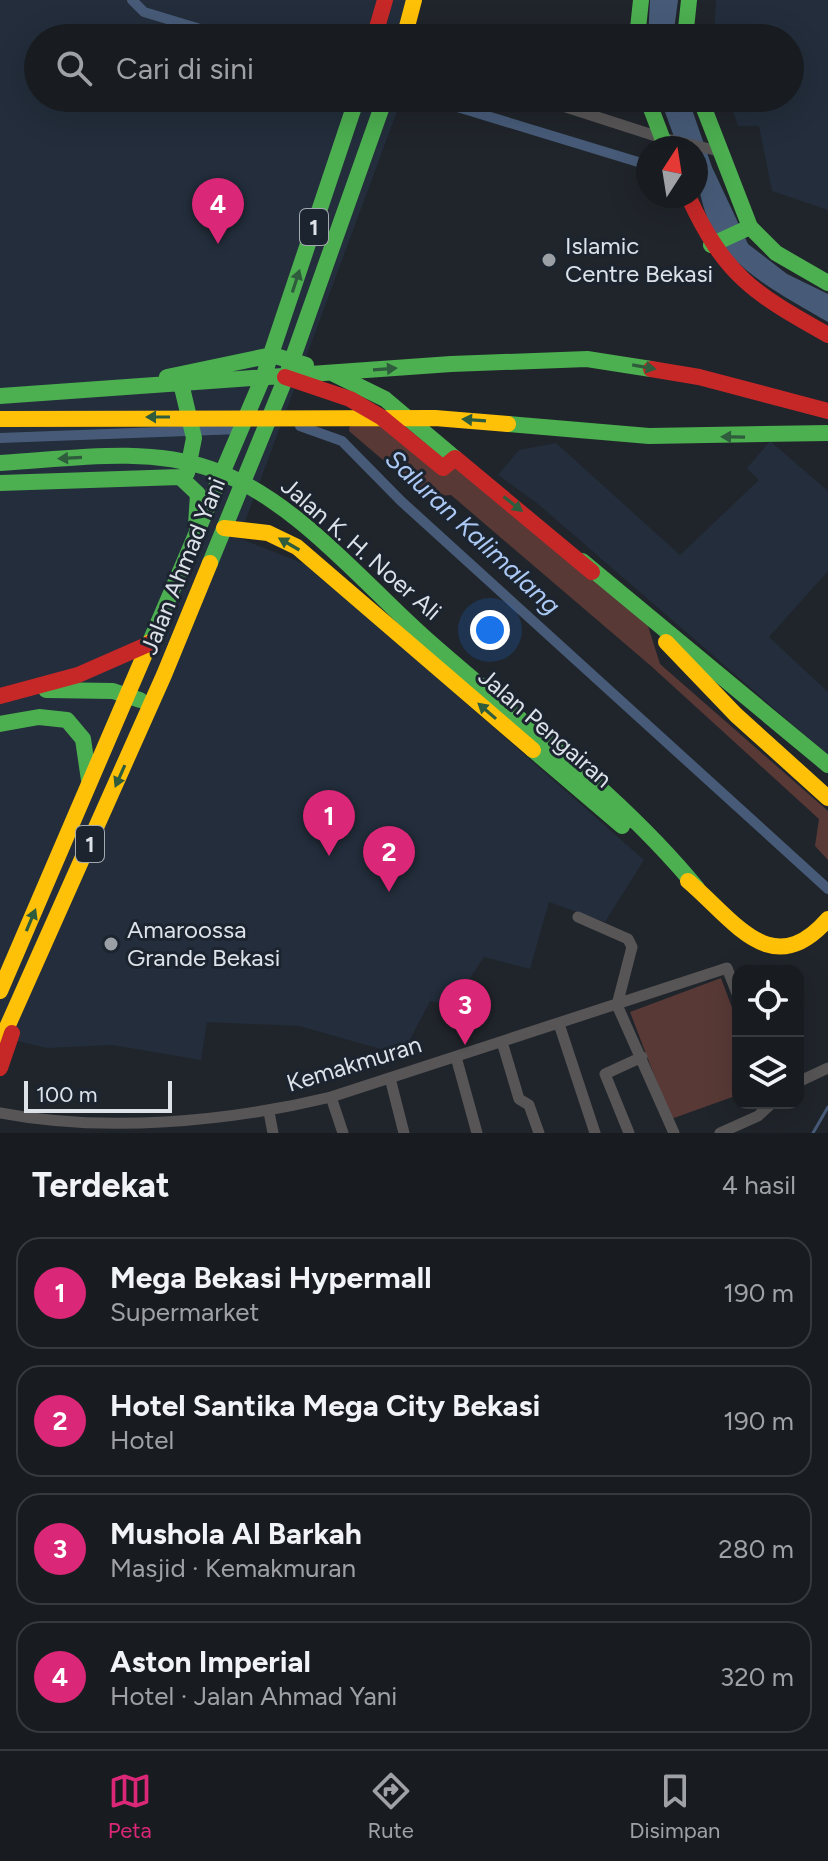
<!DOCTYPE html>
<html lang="id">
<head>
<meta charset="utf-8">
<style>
  body { margin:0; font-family:Figtree,sans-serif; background:#212529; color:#f1f3f6 }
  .controls { position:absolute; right:24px; bottom:24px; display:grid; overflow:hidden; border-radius:16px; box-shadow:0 8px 32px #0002 }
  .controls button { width:72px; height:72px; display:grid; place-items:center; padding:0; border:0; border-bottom:2px solid #363a3e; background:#181c20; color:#f1f3f6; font:40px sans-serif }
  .compass { position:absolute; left:636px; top:136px; width:72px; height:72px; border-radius:50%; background:#181c20; box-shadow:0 8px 32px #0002; rotate:12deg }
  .scale { position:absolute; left:24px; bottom:20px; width:148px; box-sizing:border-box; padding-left:8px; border:4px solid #dde2e9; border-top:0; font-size:22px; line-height:28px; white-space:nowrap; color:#dde2e9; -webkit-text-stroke:6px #1c242f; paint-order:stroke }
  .you { position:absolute; left:490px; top:630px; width:28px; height:28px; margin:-20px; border:6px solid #fff; border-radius:50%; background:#1a73e8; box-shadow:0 0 0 12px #1a73e833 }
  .badge { display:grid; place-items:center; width:52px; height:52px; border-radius:50%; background:#db2777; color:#fff; font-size:26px; font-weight:700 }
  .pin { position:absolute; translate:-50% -66px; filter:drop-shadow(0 2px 4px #0008) }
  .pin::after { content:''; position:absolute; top:42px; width:28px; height:24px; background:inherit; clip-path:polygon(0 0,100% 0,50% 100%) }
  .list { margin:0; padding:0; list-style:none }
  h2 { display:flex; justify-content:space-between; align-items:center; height:104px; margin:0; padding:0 32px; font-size:34px }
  h2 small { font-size:26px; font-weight:400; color:#9fa1a5 }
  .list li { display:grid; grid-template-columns:52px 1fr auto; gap:24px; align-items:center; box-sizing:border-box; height:112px; margin:0 16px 16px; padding:0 16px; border:2px solid #363a3e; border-radius:24px }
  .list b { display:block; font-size:30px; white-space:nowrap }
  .list p { margin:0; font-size:26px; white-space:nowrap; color:#9fa1a5 }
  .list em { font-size:26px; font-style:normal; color:#9fa1a5 }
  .icon { flex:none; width:44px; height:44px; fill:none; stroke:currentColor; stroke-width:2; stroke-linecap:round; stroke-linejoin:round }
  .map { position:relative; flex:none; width:828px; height:1133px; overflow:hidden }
  .search { position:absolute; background:#181c20; box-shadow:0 8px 32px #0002; left:24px; right:24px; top:24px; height:88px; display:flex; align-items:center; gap:20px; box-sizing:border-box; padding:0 28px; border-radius:44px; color:#9fa1a5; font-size:30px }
  .sheet { height:616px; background:#181c20 }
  nav { display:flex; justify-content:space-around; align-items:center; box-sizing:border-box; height:112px; border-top:2px solid #363a3e; background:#181c20; font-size:22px; color:#9fa1a5 }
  nav a { display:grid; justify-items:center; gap:4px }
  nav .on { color:#db2777 }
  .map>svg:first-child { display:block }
</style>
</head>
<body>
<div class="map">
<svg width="828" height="1133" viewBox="0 0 828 1133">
  <rect width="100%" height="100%" fill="#20252b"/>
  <path fill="#232d3b" d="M0 0H414L404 38H38V98H402L239 538 310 566 644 860 605 922 549 902 530 969 484 957 452 1006 430 1001 402 1055 299 1026 207 1022 201 1060 112 1045 47 1048 0 1037Z
    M716 0H828V210L772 191 759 126H738L729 98H790V38H714Z
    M770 441 828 491V571L769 637 828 692V755L538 504 498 475 519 450 556 443 680 555 759 480 747 468Z"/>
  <path fill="#583936" d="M351 417 381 418 455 458 648 626 660 664 828 811V860L815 846 819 819 651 666 451 495 425 497 408 482V474L397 472 349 431Z
    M721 978 738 1024V1095L671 1119 630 1012Z"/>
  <path fill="#475b78" d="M650 0H678L673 38H648Z
    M660 98H688L712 167 748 244 787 274 828 294V322C748 276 696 251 696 148H678Z"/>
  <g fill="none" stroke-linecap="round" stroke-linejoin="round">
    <path stroke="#475b78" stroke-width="3" d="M813 1133 828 1107"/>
    <path stroke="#475b78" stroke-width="10" d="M132 0 144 12 230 38
      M428 98 648 165
      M300 426 342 441 401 501 828 889
      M0 438 240 429"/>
    <path stroke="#575556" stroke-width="11" d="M538 98 662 138 719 151
      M578 917 628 939 632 947 617 1005 674 1133
      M559 1024 595 1133
      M502 1042 519 1099 529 1105 539 1133
      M456 1057 477 1133
      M390 1078 404 1133
      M798 1082 828 1068
      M331 1097 343 1133
      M269 1112 273 1133
      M0 1113C104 1133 228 1122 331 1097L727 968 738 996
      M629 1133 605 1074 642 1057
      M720 1133 758 1116 772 1103"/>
    <path stroke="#4caf50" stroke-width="16" d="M637 38 641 0
      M685 38 689 0
      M647 98 666 148
      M700 98 750 227 776 253 828 283
      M711 245 750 227
      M334 374 385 399 455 458
      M179 375 194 438 187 473
      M167 377 272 355 306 365
      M0 396 451 364 587 359 651 369
      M508 424 649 436 828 433
      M0 463C69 459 145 446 211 469 294 498 360 580 424 637 516 719 619 793 697 888
      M0 483 180 477 198 494 196 525
      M582 561 828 765
      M210 563 286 377 385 98
      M150 642 264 375 357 98
      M46 690 113 691 140 700
      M0 724 39 717 67 720 83 739 89 780
      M533 750 622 826"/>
    <path stroke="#ffc107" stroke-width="16" d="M404 38 414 0
      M0 419 435 418 508 424
      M224 528 268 533 297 547 533 750
      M666 642 736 715 828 798
      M688 881C735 921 772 983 828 919
      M0 991 150 642
      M0 1043 164 675 210 563"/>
    <path stroke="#c62828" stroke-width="16" d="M374 38 385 0
      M688 196C725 276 753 293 828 335
      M651 369 699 377 828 411
      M285 377 350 399 381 417 443 468 455 458 592 572
      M0 696 78 675 151 643
      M0 1068 12 1033"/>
  </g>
  <defs><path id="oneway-solid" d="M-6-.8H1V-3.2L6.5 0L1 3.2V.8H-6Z" transform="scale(2)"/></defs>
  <g fill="#2f5c3c">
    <use href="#oneway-solid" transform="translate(296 281) rotate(-72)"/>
    <use href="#oneway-solid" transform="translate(644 367) rotate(10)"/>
    <use href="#oneway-solid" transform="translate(385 369) rotate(-4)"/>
    <use href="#oneway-solid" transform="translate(158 417) rotate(-180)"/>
    <use href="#oneway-solid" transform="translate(474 420) rotate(-176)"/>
    <use href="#oneway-solid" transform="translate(733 437) rotate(-179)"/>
    <use href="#oneway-solid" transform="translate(70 458) rotate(177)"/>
    <use href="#oneway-solid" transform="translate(513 504) rotate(38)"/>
    <use href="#oneway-solid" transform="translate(289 544) rotate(-150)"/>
    <use href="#oneway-solid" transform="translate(487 711) rotate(-139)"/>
    <use href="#oneway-solid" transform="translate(120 776) rotate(114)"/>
    <use href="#oneway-solid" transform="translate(31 920) rotate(-67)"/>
  </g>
  <g fill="#9ba0a6" stroke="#1c242f" stroke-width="3">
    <circle cx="549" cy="260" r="8"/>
    <circle cx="111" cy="944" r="8"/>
  </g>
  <g text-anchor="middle" stroke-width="6" stroke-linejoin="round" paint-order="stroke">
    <g fill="#1c242f" stroke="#a3a9b1" stroke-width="2">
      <rect x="300" y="209" width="28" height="36" rx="6"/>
      <rect x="76" y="826" width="28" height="36" rx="6"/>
    </g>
    <g font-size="22" font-weight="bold" fill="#dde2e9">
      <text x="314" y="235">1</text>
      <text x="90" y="852">1</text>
    </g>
    <g font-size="24" fill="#dde2e9" stroke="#1c242f" text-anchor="start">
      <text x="565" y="254">Islamic<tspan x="565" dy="28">Centre Bekasi</tspan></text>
      <text x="127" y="938">Amaroossa<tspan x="127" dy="28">Grande Bekasi</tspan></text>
    </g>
    <g font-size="24" fill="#dde2e9" stroke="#1c242f">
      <text transform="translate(361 549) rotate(41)" y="8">Jalan K. H. Noer Ali</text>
      <text transform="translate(183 566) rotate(-68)" y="8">Jalan Ahmad Yani</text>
      <text transform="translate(545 728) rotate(41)" y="8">Jalan Pengairan</text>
      <text transform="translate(354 1064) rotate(-17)" y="8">Kemakmuran</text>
    </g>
    <g font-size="26" font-style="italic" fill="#acc9f5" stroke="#1c242f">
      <text transform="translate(473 532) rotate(43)" y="9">Saluran Kalimalang</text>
    </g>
  </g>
</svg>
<div class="controls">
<button><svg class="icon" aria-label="locate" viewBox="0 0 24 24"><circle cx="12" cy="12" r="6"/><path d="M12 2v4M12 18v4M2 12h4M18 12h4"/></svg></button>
<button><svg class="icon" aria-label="layers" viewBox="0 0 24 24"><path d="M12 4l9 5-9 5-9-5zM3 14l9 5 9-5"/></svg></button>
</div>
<svg class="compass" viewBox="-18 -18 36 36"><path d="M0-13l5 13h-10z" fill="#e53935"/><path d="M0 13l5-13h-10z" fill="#9fa1a5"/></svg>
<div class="scale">100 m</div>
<div class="you"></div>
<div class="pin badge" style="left:329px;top:856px">1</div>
<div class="pin badge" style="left:389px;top:892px">2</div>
<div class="pin badge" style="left:465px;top:1045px">3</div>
<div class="pin badge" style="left:218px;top:244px">4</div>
<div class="search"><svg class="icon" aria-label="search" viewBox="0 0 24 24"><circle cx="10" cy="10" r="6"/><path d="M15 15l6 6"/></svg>Cari di sini</div>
</div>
<section class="sheet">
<h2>Terdekat<small>4 hasil</small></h2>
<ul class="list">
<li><span class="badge">1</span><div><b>Mega Bekasi Hypermall</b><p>Supermarket</p></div><em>190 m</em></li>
<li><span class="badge">2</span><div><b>Hotel Santika Mega City Bekasi</b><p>Hotel</p></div><em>190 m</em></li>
<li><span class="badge">3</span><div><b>Mushola Al Barkah</b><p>Masjid · Kemakmuran</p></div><em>280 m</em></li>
<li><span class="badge">4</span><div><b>Aston Imperial</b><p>Hotel · Jalan Ahmad Yani</p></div><em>320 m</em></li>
</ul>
</section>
<nav>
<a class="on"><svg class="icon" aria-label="map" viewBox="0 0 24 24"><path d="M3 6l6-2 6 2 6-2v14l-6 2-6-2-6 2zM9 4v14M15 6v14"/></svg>Peta</a>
<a><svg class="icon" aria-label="directions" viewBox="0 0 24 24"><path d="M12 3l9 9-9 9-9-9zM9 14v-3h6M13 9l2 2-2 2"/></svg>Rute</a>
<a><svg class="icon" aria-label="saved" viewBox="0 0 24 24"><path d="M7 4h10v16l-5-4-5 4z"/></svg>Disimpan</a>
</nav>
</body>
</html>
